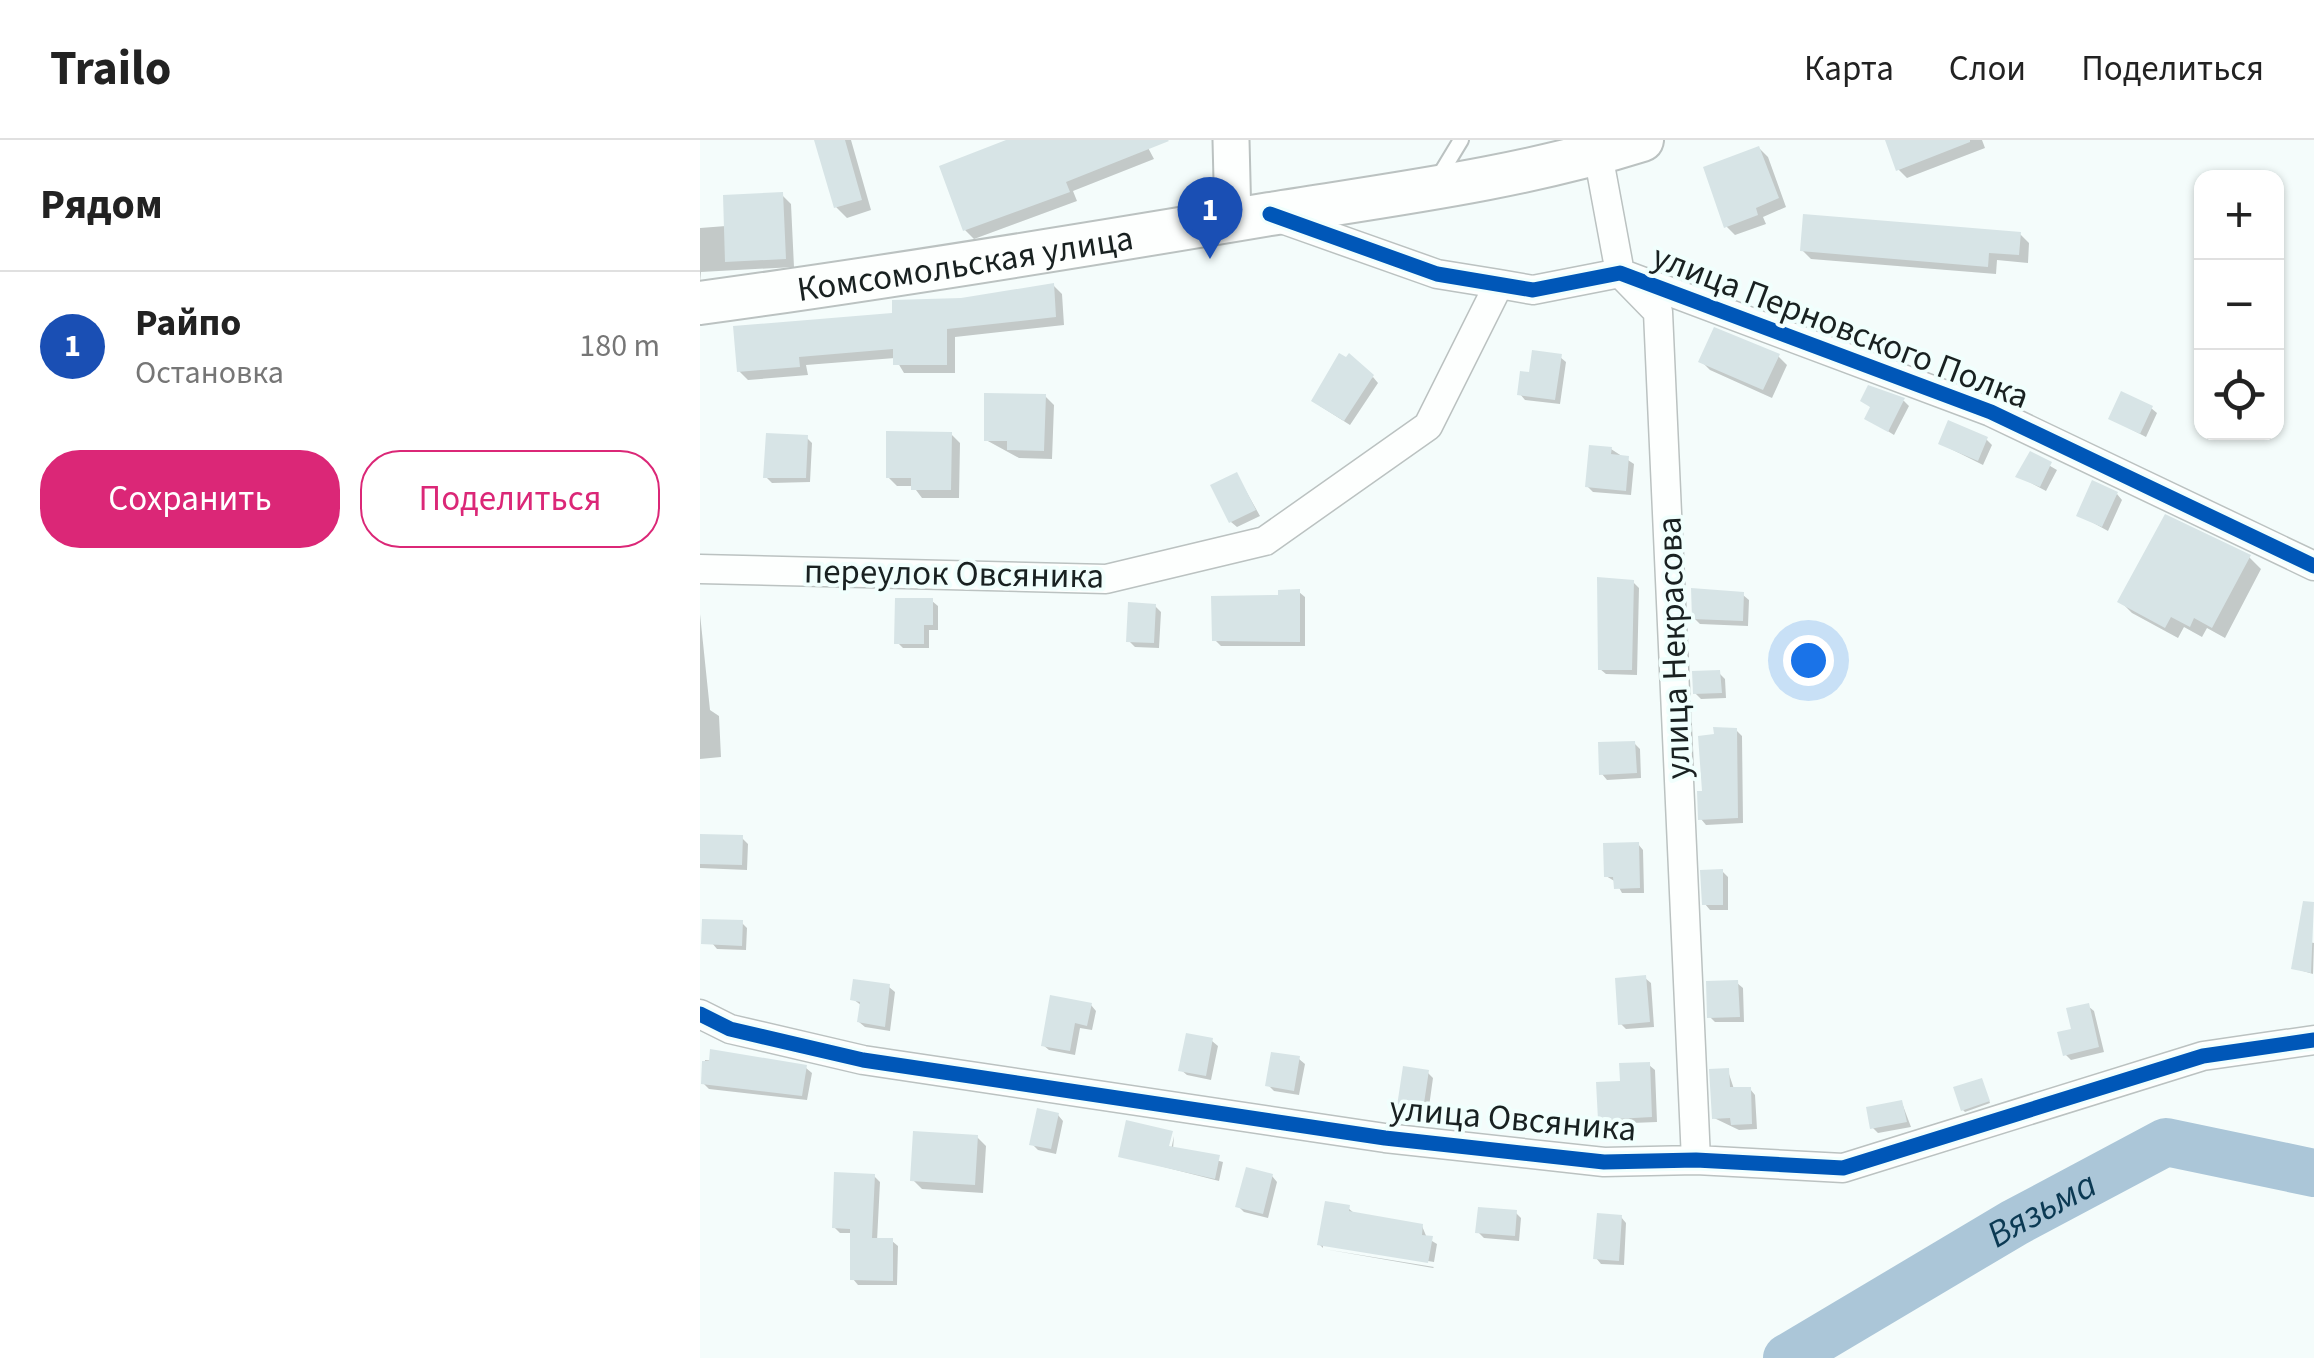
<!DOCTYPE html>
<html lang="ru">
<head>
<meta charset="utf-8">
<style>
  body { margin:0; font-family:"Source Sans 3",sans-serif; background:#f2f2f2; color:#222 }
  .controls { position:absolute; right:30px; top:30px; display:grid; overflow:hidden; border-radius:20px; box-shadow:0 2px 8px #0004 }
  .controls button { width:90px; height:90px; display:grid; place-items:center; padding:0; border:0; border-bottom:2px solid #e0e0e0; background:#fff; color:#222; font:50px sans-serif }
  .you { position:absolute; left:1108px; top:520px; width:35px; height:35px; margin:-25px; border:8px solid #fff; border-radius:50%; background:#1a73e8; box-shadow:0 0 0 15px #1a73e833 }
  .badge { display:grid; place-items:center; width:65px; height:65px; border-radius:50%; background:#db2777; color:#fff; font-size:32px; font-weight:700 }
  .pin { position:absolute; translate:-50% -82px; filter:drop-shadow(0 2px 5px #0008) }
  .pin::after { content:''; position:absolute; top:52px; width:35px; height:30px; background:inherit; clip-path:polygon(0 0,100% 0,50% 100%) }
  .list { margin:0; padding:0; list-style:none }
  h2 { display:flex; justify-content:space-between; align-items:center; height:130px; margin:0; padding:0 40px; font-size:42px }
  h2 small { font-size:32px; font-weight:400; color:#767676 }
  .list li { display:grid; grid-template-columns:65px 1fr auto; gap:30px; align-items:center; box-sizing:border-box; height:150px; padding:0 40px; border-top:2px solid #e0e0e0 }
  .list b { display:block; font-size:38px; white-space:nowrap }
  .list p { margin:0; font-size:32px; white-space:nowrap; color:#767676 }
  .list em { font-size:32px; font-style:normal; color:#767676 }
  .actions { display:flex; gap:20px; padding:30px 40px }
  .actions a { flex:1; padding:22px 0; border:2px solid #db2777; border-radius:40px; text-align:center; font-size:35px; color:#db2777 }
  .actions .main { background:#db2777; color:#fff }
  .icon { flex:none; width:55px; height:55px; fill:none; stroke:currentColor; stroke-width:2; stroke-linecap:round; stroke-linejoin:round }
  .map { position:relative; flex:none; width:1614px; height:1218px; overflow:hidden }
  header { display:flex; align-items:center; gap:60px; box-sizing:border-box; height:140px; padding:0 50px; background:#fff; border-bottom:2px solid #e0e0e0 }
  header strong { font-size:48px }
  nav { display:flex; gap:55px; margin-inline-start:auto; font-size:35px }
  main { display:flex }
  aside { flex:1; background:#fff }
  .map>svg:first-child { display:block }
</style>
</head>
<body>
<header>
<strong>Trailo</strong>
<nav><a>Карта</a><a>Слои</a><a>Поделиться</a></nav>
</header>
<main>
<aside>
<h2>Рядом<small></small></h2>
<ul class="list">
<li><span class="badge" style="background:#1a4fb4">1</span><div><b>Райпо</b><p>Остановка</p></div><em>180 m</em></li>
</ul>
<div class="actions"><a class="main">Сохранить</a><a>Поделиться</a></div>
</aside>
<div class="map">
<svg width="1614" height="1218" viewBox="0 0 1614 1218">
  <rect width="100%" height="100%" fill="#f4fcfb"/>
  <path fill="#0003" d="M117 0H151L171 70 147 78 136 67Z
    M315 0H444L454 19 373 51 377 61 274 99 265 90Z
    M1188 0H1282L1285 8 1207 38 1198 29Z
    M1059 8 1068 17 1086 67 1063 77 1066 84 1035 95 1026 86Z
    M82 55 91 64 94 127 1 132 0 143V88L26 86Z
    M1320 94 1329 103 1328 123 1297 120 1296 134 1111 119 1102 110Z
    M353 145 362 154 364 185 255 197V233H204L195 218 106 225 108 235 48 240 39 231 195 175Z
    M1078 216 1087 225 1072 258 1010 230 1001 221Z
    M860 217 866 222 860 264 825 260 820 254Z
    M673 237 678 243 650 285 620 266Z
    M345 256 354 265 352 319 319 318 286 300Z
    M1163 261H1204L1209 266 1194 295 1167 278 1172 268Z
    M1451 268 1457 273 1446 297 1411 279Z
    M251 294 260 303 259 358H222L213 346H197L188 337Z
    M107 298 112 303 110 342 72 343 66 337Z
    M1286 299 1292 305 1283 325 1241 304Z
    M911 309 934 324 931 355 893 352 887 346Z
    M1331 315 1357 330 1346 351 1318 336Z
    M537 335 560 376 537 387 531 382Z
    M1417 354 1422 360 1408 391 1379 375Z
    M1549 417 1561 429 1525 498 1507 488 1502 497 1484 487 1478 498 1432 473 1420 461Z
    M933 442 939 448 937 535 906 534 900 529Z
    M599 452 605 457V506H521L515 500 580 457Z
    M1043 455 1049 460 1048 486 1000 484 994 478Z
    M232 461 238 466V490H229V508H203L197 502Z
    M455 466 461 472 459 508 435 507 429 501Z
    M0 474 10 570 19 576 21 617 0 619Z
    M1019 533 1025 539 1026 558 1001 559 995 553Z
    M1036 590 1042 596 1043 683 1006 685 1001 679Z
    M934 603 940 609 941 638 907 640 902 634Z
    M0 696 42 698 48 704 47 730 0 728Z
    M938 704 943 710 944 753H922L916 742 906 736Z
    M1022 731 1028 737V770H1010L1005 764Z
    M42 783 47 788 46 810 17 809 12 803Z
    M1598 800 1614 803 1613 834 1593 828Z
    M945 838 951 843 954 887 926 889 921 884Z
    M1037 843 1043 848 1044 882H1015L1010 877Z
    M189 847 195 852 190 891 165 887 159 882 162 866 153 859Z
    M391 865 396 871 392 890 380 888 375 915 349 910 343 905Z
    M1388 866 1394 871 1404 912 1371 920 1365 914Z
    M512 901 518 906 511 940 487 935 481 930Z
    M599 919 605 924 599 955 574 951 568 945Z
    M5 920 106 928 112 933 107 960 9 949 4 944Z
    M949 925 955 930 957 982 906 984 900 978 922 943Z
    M1028 931 1034 949H1050L1055 955 1057 989 1039 990 1014 978Z
    M727 932 733 938 728 974 706 971 700 965Z
    M1283 943 1290 963 1265 972 1263 970Z
    M1202 963 1211 987 1178 993 1172 987Z
    M358 975 363 981 356 1014 338 1010 332 1004Z
    M474 996 473 1009 523 1022 519 1041 421 1016 469 1019Z
    M277 997 286 1006 283 1053 222 1049 213 1040Z
    M174 1036 180 1042 177 1101H192L198 1106 197 1145H158L153 1139V1093H140L134 1087Z
    M572 1036 577 1042 568 1078 544 1072 538 1066Z
    M648 1068 654 1073 722 1086 727 1098 737 1104 734 1122 623 1104V1108L620 1105Z
    M816 1073 821 1078 819 1101 784 1098 778 1092Z
    M921 1077 926 1083 924 1125 901 1124 896 1118Z
    M624 1109 734 1127 733 1128Z"/>
  <g fill="none" stroke-linecap="round" stroke-linejoin="round">
    <path stroke="#abc6d8" stroke-width="48" id="s1" d="M1087 1218 1314 1083 1466 1002 1614 1033"/>
  </g>
  <path fill="#d7e4e6" d="M114 0H145L162 60 134 68Z
    M306 0H468L469 1 366 42 370 52 263 91 239 26Z
    M1185 0H1270V2L1196 31Z
    M1059 6 1079 58 1056 68 1058 75 1024 88 1003 27Z
    M83 52 86 119 25 122 23 55Z
    M1103 74 1321 92 1319 115 1289 113 1288 127 1100 111Z
    M354 143 356 177 247 189V225H193V209L99 217 100 227 37 232 33 186 192 173V160L261 158Z
    M1014 187 1080 214 1063 250 998 222Z
    M832 210 862 214 855 260 817 255 820 231 829 232Z
    M639 213 646 217 649 213 674 235 644 281 611 261Z
    M1168 245 1205 258 1188 292 1164 279 1170 267 1160 261Z
    M1421 251 1453 266 1440 294 1408 279Z
    M284 253 346 254 344 311 307 310V301H284Z
    M1248 280 1288 297 1278 321 1238 304Z
    M186 291 252 292 251 350H211V338H186Z
    M66 293 108 295 106 338H63Z
    M889 305 912 307 911 314 929 316 926 351 885 347Z
    M1330 311 1352 322 1340 347 1315 337Z
    M537 332 556 370 529 383 510 345Z
    M1392 340 1418 352 1402 387 1376 376Z
    M1465 374 1551 415 1512 488 1494 478 1490 487 1471 477 1465 488 1417 462Z
    M897 437 934 440 932 530H898Z
    M991 448 1044 452 1043 481 992 479Z
    M600 449V502L512 501 511 456 578 455V450Z
    M195 458H233V485H224V504H194Z
    M428 462 456 464 454 503 426 502Z
    M1020 530 1022 553 993 554 992 531Z
    M1013 587 1037 588 1038 678 998 680 997 651H1002L998 596 1014 594Z
    M935 601 937 633 899 635 898 602Z
    M0 694 43 695 42 725 0 724Z
    M939 702 940 748 914 749 913 737H904L903 703Z
    M1023 729V765H1002L1000 730Z
    M1603 761 1614 762 1611 833 1591 829Z
    M2 779 43 780 42 806 1 804Z
    M946 835 950 882 918 885 915 838Z
    M153 839 190 844 185 887 157 882 160 862 150 860Z
    M1038 840 1040 877 1007 878 1006 841Z
    M350 855 392 863 387 886 375 883 370 911 341 906Z
    M1389 863 1399 907 1363 916 1357 892 1371 889 1366 868Z
    M486 893 513 898 506 936 478 931Z
    M10 909 107 925 102 956 1 944 2 921H9Z
    M571 912 600 916 594 951 565 946Z
    M950 922 952 977 898 980 896 942 920 941 919 923Z
    M703 926 729 930 723 970 697 966Z
    M1029 928 1030 947H1051L1052 984 1031 985 1030 978 1012 979 1009 929Z
    M1282 938 1290 961 1261 971 1253 947Z
    M1202 960 1207 982 1170 989 1166 967Z
    M337 968 359 973 351 1009 329 1005Z
    M426 980 473 991 469 1006 520 1015 515 1039 418 1017Z
    M213 991 278 995 275 1045 210 1041Z
    M546 1027 573 1034 563 1074 535 1067Z
    M134 1032 175 1034 172 1098H193V1141L150 1140V1089L132 1088Z
    M625 1061 650 1065 649 1071 723 1084 722 1095 733 1096 728 1123 617 1105Z
    M778 1067 817 1070 815 1096 775 1093Z
    M897 1073 922 1075 919 1121 893 1119Z"/>
  <g fill="none" stroke-linecap="round" stroke-linejoin="round">
    <g stroke="#bbc2c1" stroke-width="18">
      <path id="service" d="M738 38 761 0"/>
    </g>
    <g stroke="#bbc2c1" stroke-width="31">
      <path id="minor" d="M898 14 920 133 958 172 996 1020
        M576 77 737 134 799 144 833 150 920 133 1291 272 1614 426
        M0 429 406 439 565 401 728 286 799 144
        M0 874 30 889 163 920 685 998 904 1022 996 1020 1143 1028 1503 916 1614 900"/>
    </g>
    <g stroke="#bbc2c1" stroke-width="39">
      <path id="tertiary" d="M531 0 533 81"/>
    </g>
    <g stroke="#bbc2c1" stroke-width="46">
      <g id="primary">
        <path id="s2" d="M0 163C191 137 380 106 570 74 695 54 821 38 942 0"/>
      </g>
    </g>
    <use href="#service" stroke="#fdfffe" stroke-width="14"/>
    <use href="#minor" stroke="#fdfffe" stroke-width="28"/>
    <use href="#tertiary" stroke="#fdfffe" stroke-width="35"/>
    <use href="#primary" stroke="#fdfffe" stroke-width="42"/>
    <g stroke="#f1fffd" stroke-width="21">
      <path id="cycleway" d="M570 74 737 134 833 150 920 133 1291 272 1614 426
        M0 874 30 889 163 920 685 998 904 1022 996 1020 1143 1028 1503 916 1614 900"/>
    </g>
    <use href="#cycleway" stroke="#0057b8" stroke-width="15"/>
  </g>
  <g text-anchor="middle" stroke-width="8" stroke-linejoin="round" paint-order="stroke">
    <g font-size="35" fill="#192121" stroke="#f1fffd">
      <text dy="12" stroke="none"><textPath href="#s2" startOffset="268">Комсомольская улица</textPath></text>
      <text transform="translate(1141 186) rotate(21)" y="12">улица Перновского Полка</text>
      <text transform="translate(254 433) rotate(1)" y="12">переулок Овсяника</text>
      <text transform="translate(973 508) rotate(-92)" y="12">улица Некрасова</text>
      <text transform="translate(813 978) rotate(5)" y="12">улица Овсяника</text>
    </g>
    <g font-size="38" font-style="italic" fill="#0b3953" stroke="#f1fffd">
      <text dy="13" stroke="none"><textPath href="#s1" startOffset="295">Вязьма</textPath></text>
    </g>
  </g>
</svg>
<div class="controls">
<button>+</button>
<button>−</button>
<button><svg class="icon" aria-label="locate" viewBox="0 0 24 24"><circle cx="12" cy="12" r="6"/><path d="M12 2v4M12 18v4M2 12h4M18 12h4"/></svg></button>
</div>
<div class="you"></div>
<div class="pin badge" style="left:510px;top:119px;background:#1a4fb4">1</div>
</div>
</main>
</body>
</html>
